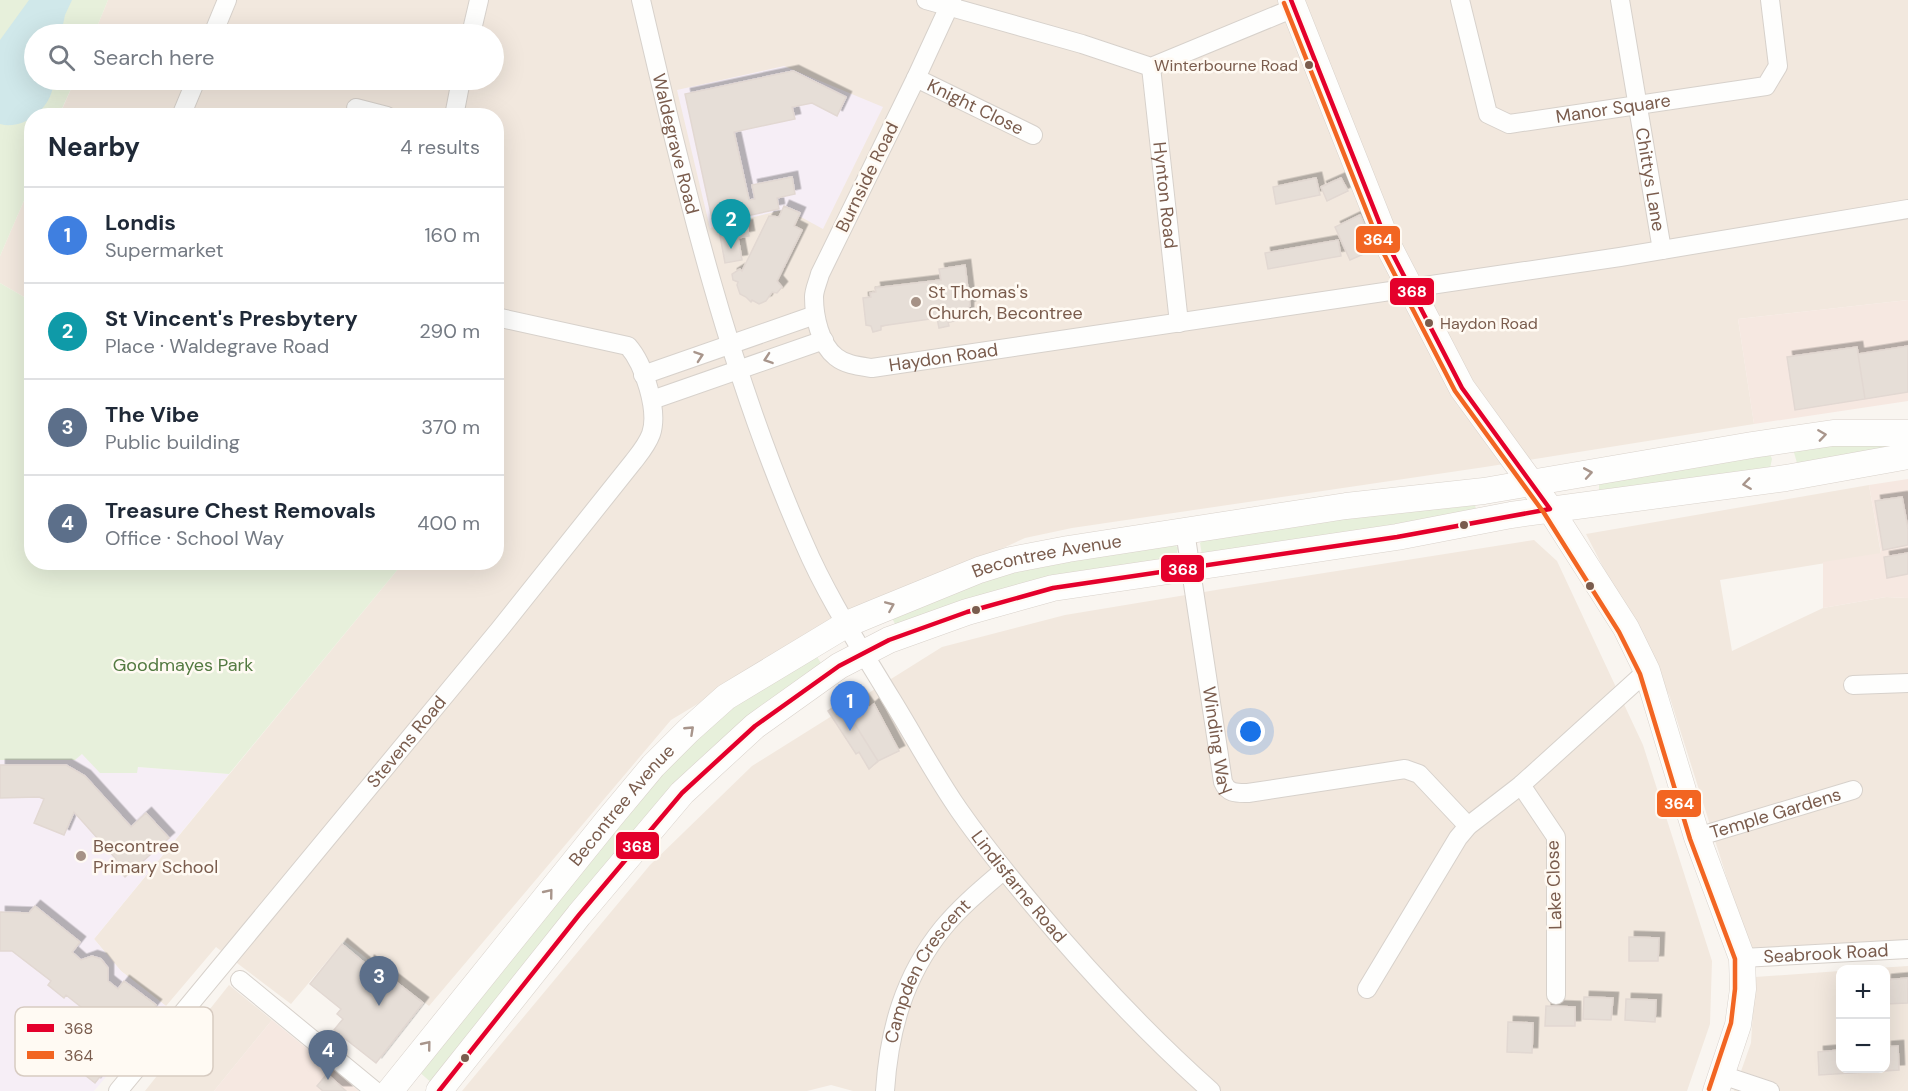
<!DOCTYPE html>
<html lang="en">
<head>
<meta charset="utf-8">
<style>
  body { margin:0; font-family:"DM Sans",sans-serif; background:#f6f6f7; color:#1f2937 }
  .controls { position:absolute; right:18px; bottom:18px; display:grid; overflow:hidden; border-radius:12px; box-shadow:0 6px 24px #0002 }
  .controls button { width:54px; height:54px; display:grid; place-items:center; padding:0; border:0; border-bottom:2px solid #e0e1e3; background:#fff; color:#1f2937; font:30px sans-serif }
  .you { position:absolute; left:1251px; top:732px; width:21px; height:21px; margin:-15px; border:4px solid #fff; border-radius:50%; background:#1a73e8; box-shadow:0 0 0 9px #1a73e833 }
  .badge { display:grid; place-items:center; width:39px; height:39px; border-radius:50%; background:#0b8043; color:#fff; font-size:20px; font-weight:700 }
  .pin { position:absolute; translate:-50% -50px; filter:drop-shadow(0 2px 3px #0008) }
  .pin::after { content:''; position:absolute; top:32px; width:21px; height:18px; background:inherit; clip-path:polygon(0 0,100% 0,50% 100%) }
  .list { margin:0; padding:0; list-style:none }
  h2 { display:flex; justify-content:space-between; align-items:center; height:78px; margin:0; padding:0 24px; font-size:26px }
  h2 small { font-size:20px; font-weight:400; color:#747a83 }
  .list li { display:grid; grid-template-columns:39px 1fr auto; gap:18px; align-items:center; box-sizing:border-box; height:96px; padding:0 24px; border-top:2px solid #e0e1e3 }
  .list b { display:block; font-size:22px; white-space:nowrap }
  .list p { margin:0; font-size:20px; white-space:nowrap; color:#747a83 }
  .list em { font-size:20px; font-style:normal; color:#747a83 }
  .icon { flex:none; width:33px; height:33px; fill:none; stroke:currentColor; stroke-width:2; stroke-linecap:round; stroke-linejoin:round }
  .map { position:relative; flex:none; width:1908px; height:1091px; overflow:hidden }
  .search { position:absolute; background:#fff; box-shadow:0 6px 24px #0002; left:24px; top:24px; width:480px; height:66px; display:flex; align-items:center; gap:15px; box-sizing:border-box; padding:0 21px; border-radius:33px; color:#747a83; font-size:22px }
  .panel { position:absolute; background:#fff; box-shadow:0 6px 24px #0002; left:24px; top:108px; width:480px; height:462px; border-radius:24px }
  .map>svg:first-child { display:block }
</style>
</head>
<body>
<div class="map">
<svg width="1908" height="1091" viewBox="0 0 1908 1091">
  <defs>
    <filter id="shadow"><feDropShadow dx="5.5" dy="-5.5" stdDeviation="0" flood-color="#0004"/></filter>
  </defs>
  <rect width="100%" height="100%" fill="#f9f5f0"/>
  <path fill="#f2e8de" d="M108 0H1908V300L1738 319 1754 424 1485 467 1072 528 1025 538 812 635 671 720 429 1006 344 941 291 1004 216 947 166 1006 121 971 94 939 403 563 496 562V449L501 444 496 442V116H59L75 80H494V34H94Z
    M31 178V301L0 283V256L26 196 24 195Z
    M1869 485 1881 554 1720 580 1732 651 1823 608 1886 597 1908 598V940L1749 948 1669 695 1586 534Z
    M1534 540 1557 561 1643 745 1712 961 1710 1024 1687 1091H853L831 1085 807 1091H462L650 865 752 766 942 647 1065 615 1222 589Z
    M1908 966V1091H1734L1751 1043 1755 977 1840 971V1068H1886V970L1862 969Z
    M229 985 272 1020 214 1091H145Z"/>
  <path fill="#f6e8e1" d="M1908 300V401L1754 424 1738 319Z
    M1908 479V598L1886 597 1823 608V562L1881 553 1869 485Z
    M272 1020 359 1091H214Z"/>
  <path fill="#f6eef6" d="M784 66 883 107 823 229 786 209 710 228 677 90Z
    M82 754 137 773V767L229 774 94 939 121 971 166 1006 94 1091H0V760H75Z"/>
  <path fill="#e7f0db" d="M0 0H108L94 34H34V80H75L59 115 32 116 31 178 24 195 26 196 0 256Z
    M0 283 31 301 32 562 403 563 229 774 138 767 137 773H100L82 754 75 760H0Z
    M1842 441 1899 443 1846 457 1797 463 1793 449Z
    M1770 454 1772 459 1770 468 1599 493V481Z
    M1473 500 1478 514 1202 555 1200 543 1204 539Z
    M1174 544 1178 548 1176 558 898 630 889 612 1022 566Z
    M814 652 824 668 783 696 434 1085 417 1070 644 793 694 741 729 710Z"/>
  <path fill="#d0e8ea" d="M29 0H72L65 15 61 34H34V80H54C53 84 53 89 51 94 44 113 21 130 0 124V40Z"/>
  <path fill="#e6ded7" stroke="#e2d8d2" stroke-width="1.5" filter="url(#shadow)" d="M793 71 846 97 837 116 812 103 792 107 795 119 734 132 749 200 755 199 752 185 792 177 795 194 777 198 779 209 713 223 685 94Z
    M1316 178 1320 195 1276 204 1273 187Z
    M1341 178 1348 191 1327 201 1321 187Z
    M784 206 800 213 794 226 802 230 777 281 782 287 777 293 772 292 766 301 759 304 752 300 751 302 746 297 740 294 737 285 738 282 733 280 732 274 740 269 742 271 769 216 779 217Z
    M1360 215 1375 249 1350 260 1335 227Z
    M747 225 749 236 738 238 742 260 725 263 719 230Z
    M1338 240 1341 256 1268 269 1265 253Z
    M965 265 970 306 968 307V313L966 319 948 322 949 326 939 328 937 318 881 326V330L873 332 871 326 866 325 863 298 871 297 870 293 876 292 875 288 941 280 939 269Z
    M1908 346V392L1865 399 1858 354Z
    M1857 347 1865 399 1795 410 1787 357Z
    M1902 497 1908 529V545L1883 550 1875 501Z
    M1908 553V574L1887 578 1884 557Z
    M858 693 869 708 874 704 899 751 878 761 841 702Z
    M841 702 878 761 869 769 859 752 856 754 828 711Z
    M0 765H66L85 776 131 827 146 813 169 838 125 877 112 863 116 859 74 812 64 835 34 823 44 799 39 797 0 798Z
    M35 906 80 942 72 952 81 960 92 956 101 959 108 968V981L118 989 124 981 156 1005 95 1083 80 1071 88 1060 73 1049 96 1019 66 995 64 998 48 985 51 981 12 951H0V912L29 913Z
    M1629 937 1659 938 1658 961H1629Z
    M342 944 367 965 369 961 423 1003 376 1063 334 1030 343 1019 337 1014 341 1009 310 984Z
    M1908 978V1003L1886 1004V980Z
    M1584 997 1613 998 1611 1020 1583 1019Z
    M1626 999 1656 1000 1655 1022 1625 1020Z
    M1546 1006 1575 1007V1026H1545Z
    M1508 1022 1533 1023 1532 1053 1507 1052Z
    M1898 1046 1899 1070 1819 1075 1818 1052 1840 1050V1068H1886V1047Z
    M327 1074 346 1091H323L317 1086Z"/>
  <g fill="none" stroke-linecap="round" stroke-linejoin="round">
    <g stroke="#d7d1cb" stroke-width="20">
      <g id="street">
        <path id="s1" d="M641 0C684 184 727 369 804 543 827 597 860 647 890 697 913 734 934 774 959 810 982 843 1007 874 1033 905 1088 971 1147 1034 1211 1091"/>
        <path d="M926 0 1082 44 1151 67 1294 8"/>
        <path id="s2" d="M952 0 916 78 820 274C818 282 814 290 814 297 814 316 820 345 836 357 846 365 859 366 872 368L1620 257 1908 209"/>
        <path id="s3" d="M1460 0 1488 114 1509 124 1766 86 1778 66 1770 0"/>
        <path id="s4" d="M1620 0 1662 250"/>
        <path d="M213 34 227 0"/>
        <path d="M471 34 479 0"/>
        <path id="s5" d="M1151 67 1179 323"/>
        <path id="s6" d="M916 78 1033 135"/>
        <path d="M356 108 387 116"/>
        <path d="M181 116 196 80"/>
        <path d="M454 116 461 80"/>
        <path d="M643 375 815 315"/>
        <path d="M652 400 824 340"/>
        <path id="s7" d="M1185 531 1223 782C1228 794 1237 793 1248 793L1405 769 1419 774 1468 826"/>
        <path d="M1853 685 1908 683"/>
        <path d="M1521 785 1556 837V995"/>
        <path id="s8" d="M1697 837 1853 790"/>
        <path id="s9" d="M1742 958 1908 949"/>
        <path d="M240 980 375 1091"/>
        <path d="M1367 989 1458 838 1468 826 1521 785 1647 671"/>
        <path d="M1722 1075 1770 1091"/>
        <path id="s10" d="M118 1091 499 630 633 462C640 453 647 445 651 434 659 411 644 364 628 346L496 317"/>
        <path id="s11" d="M885 1091C889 1030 904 976 943 928 961 906 983 888 1004 870"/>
      </g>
    </g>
    <g stroke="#d9d2cb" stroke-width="27">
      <g id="secondary">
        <path d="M1291 0 1389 247 1462 388 1550 509 1626 628 1647 671 1697 837 1742 958 1743 989 1738 1025 1716 1091"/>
        <path id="s12" d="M390 1091 608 820 653 766 688 731 726 697 847 624 876 612 979 570 1011 560 1068 549 1346 506 1484 491 1752 445 1833 433H1908"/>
        <path d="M439 1091 579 915 682 793 755 726 839 666 889 640 967 612 1053 588 1397 537 1511 515 1786 478 1908 456"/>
      </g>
    </g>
    <use href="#street" stroke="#fefefd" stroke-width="18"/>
    <use href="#secondary" stroke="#fefefd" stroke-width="26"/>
    <g stroke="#fffaf3" stroke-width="9">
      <path id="bus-1" d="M439 1091 579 915 682 793 755 726 839 666 889 640 967 612 1053 588 1397 537 1550 509 1462 388 1389 247 1291 0"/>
    </g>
    <g stroke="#fffaf3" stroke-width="9">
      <path id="bus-2" d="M1284 3 1382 250 1455 391 1544 513 1619 632 1640 674 1690 839 1735 959V989L1731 1023 1709 1089"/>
    </g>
    <use href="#bus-1" stroke="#e4002b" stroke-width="4.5"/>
    <use href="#bus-2" stroke="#f26522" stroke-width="4.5"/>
  </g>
  <defs><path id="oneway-chevron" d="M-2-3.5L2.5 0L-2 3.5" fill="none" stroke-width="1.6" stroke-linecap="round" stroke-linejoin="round" transform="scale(1.5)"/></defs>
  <g stroke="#a8958b">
    <use href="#oneway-chevron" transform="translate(699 356) rotate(-19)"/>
    <use href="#oneway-chevron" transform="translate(768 359) rotate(161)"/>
    <use href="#oneway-chevron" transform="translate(1822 435) rotate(-8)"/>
    <use href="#oneway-chevron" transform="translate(1588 473) rotate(-10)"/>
    <use href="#oneway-chevron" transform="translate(1747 484) rotate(172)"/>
    <use href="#oneway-chevron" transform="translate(890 606) rotate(-23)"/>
    <use href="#oneway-chevron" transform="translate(690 730) rotate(-43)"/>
    <use href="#oneway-chevron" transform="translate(549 893) rotate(-51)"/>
    <use href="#oneway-chevron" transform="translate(427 1045) rotate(-51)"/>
  </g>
  <g fill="#7a5c4d" stroke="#fffaf3" stroke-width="2">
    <circle cx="1309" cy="65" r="5"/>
    <circle cx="1429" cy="323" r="5"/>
    <circle cx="1464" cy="525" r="5"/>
    <circle cx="1590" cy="586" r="5"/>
    <circle cx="976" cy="610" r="5"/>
    <circle cx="465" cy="1058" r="5"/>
  </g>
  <g fill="#a69286" stroke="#fffaf3" stroke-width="2">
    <circle cx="916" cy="302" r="6"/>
    <circle cx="81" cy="856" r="6"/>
  </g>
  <g text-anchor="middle" stroke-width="5" stroke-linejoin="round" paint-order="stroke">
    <g font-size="16" fill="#7a5c4d" stroke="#fffaf3" text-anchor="end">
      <text x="1298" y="71">Winterbourne Road</text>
      <text x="1440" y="329" text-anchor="start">Haydon Road</text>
    </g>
    <g font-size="18" fill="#7a5c4d" stroke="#fffaf3">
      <text dy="6" stroke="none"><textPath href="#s6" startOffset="66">Knight Close</textPath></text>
      <text dy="6" stroke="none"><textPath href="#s3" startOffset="246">Manor Square</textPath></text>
      <text dy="6" stroke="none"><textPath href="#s1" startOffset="148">Waldegrave Road</textPath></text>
      <text transform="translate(867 177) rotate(-64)" y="6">Burnside Road</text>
      <text dy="6" stroke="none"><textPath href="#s4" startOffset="182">Chittys Lane</textPath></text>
      <text dy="6" stroke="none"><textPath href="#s5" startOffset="129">Hynton Road</textPath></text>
      <text dy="6" stroke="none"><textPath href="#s2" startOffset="504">Haydon Road</textPath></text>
      <text dy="6" stroke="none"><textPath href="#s12" startOffset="872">Becontree Avenue</textPath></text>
      <text dy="6" stroke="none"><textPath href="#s7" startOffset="212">Winding Way</textPath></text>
      <text dy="6" stroke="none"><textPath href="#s10" startOffset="453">Stevens Road</textPath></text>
      <text dy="6" stroke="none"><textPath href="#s12" startOffset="368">Becontree Avenue</textPath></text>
      <text dy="6" stroke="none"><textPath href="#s8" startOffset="82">Temple Gardens</textPath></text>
      <text transform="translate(1554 885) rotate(-92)" y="6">Lake Close</text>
      <text dy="6" stroke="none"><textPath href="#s1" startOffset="974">Lindisfarne Road</textPath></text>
      <text dy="6" stroke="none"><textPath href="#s9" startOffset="84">Seabrook Road</textPath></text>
      <text dy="6" stroke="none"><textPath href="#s11" startOffset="130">Campden Crescent</textPath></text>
    </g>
    <g font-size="18" fill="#7a5c4d" stroke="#fffaf3" text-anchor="start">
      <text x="928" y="298">St Thomas's<tspan x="928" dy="21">Church, Becontree</tspan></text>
      <text x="93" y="852">Becontree<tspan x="93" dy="21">Primary School</tspan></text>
    </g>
    <g font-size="18" fill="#537a41" stroke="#fffaf3">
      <text x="183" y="671">Goodmayes Park</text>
    </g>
  </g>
  <rect x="15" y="1007" width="198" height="69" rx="9" fill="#fffaf3" stroke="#d7cbc1" stroke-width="1.5"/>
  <rect x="27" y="1024" width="27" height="8" fill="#e4002b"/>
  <rect x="27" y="1051" width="27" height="8" fill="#f26522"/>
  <g font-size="16" fill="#7a5c4d">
    <text x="64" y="1034">368</text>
    <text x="64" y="1061">364</text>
  </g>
  <g stroke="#fffaf3" stroke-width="2">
    <rect x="1355" y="225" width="46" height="29" rx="6" fill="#f26522"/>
    <rect x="1389" y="277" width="46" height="29" rx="6" fill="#e4002b"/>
    <rect x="1160" y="554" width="45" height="29" rx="6" fill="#e4002b"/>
    <rect x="1656" y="789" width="46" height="29" rx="6" fill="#f26522"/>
    <rect x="615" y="831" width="45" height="29" rx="6" fill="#e4002b"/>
  </g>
  <g font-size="16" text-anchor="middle" font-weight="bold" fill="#fff">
    <text x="1378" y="245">364</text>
    <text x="1412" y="297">368</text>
    <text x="1183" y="575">368</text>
    <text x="1679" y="809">364</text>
    <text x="637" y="852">368</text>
  </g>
</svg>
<div class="controls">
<button>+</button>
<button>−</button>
</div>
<div class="you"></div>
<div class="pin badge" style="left:850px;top:731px;background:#3f7fe0">1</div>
<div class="pin badge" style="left:731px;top:249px;background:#0f9aa8">2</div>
<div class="pin badge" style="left:379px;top:1006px;background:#5c6f8a">3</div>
<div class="pin badge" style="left:328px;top:1080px;background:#5c6f8a">4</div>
<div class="search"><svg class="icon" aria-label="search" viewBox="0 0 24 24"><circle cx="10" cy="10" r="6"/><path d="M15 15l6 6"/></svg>Search here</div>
<section class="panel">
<h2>Nearby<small>4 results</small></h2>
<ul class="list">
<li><span class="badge" style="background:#3f7fe0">1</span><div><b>Londis</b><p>Supermarket</p></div><em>160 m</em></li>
<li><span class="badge" style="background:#0f9aa8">2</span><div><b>St Vincent's Presbytery</b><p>Place · Waldegrave Road</p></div><em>290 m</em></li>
<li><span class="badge" style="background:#5c6f8a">3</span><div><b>The Vibe</b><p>Public building</p></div><em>370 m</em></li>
<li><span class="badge" style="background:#5c6f8a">4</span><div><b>Treasure Chest Removals</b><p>Office · School Way</p></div><em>400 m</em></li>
</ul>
</section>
</div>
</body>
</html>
